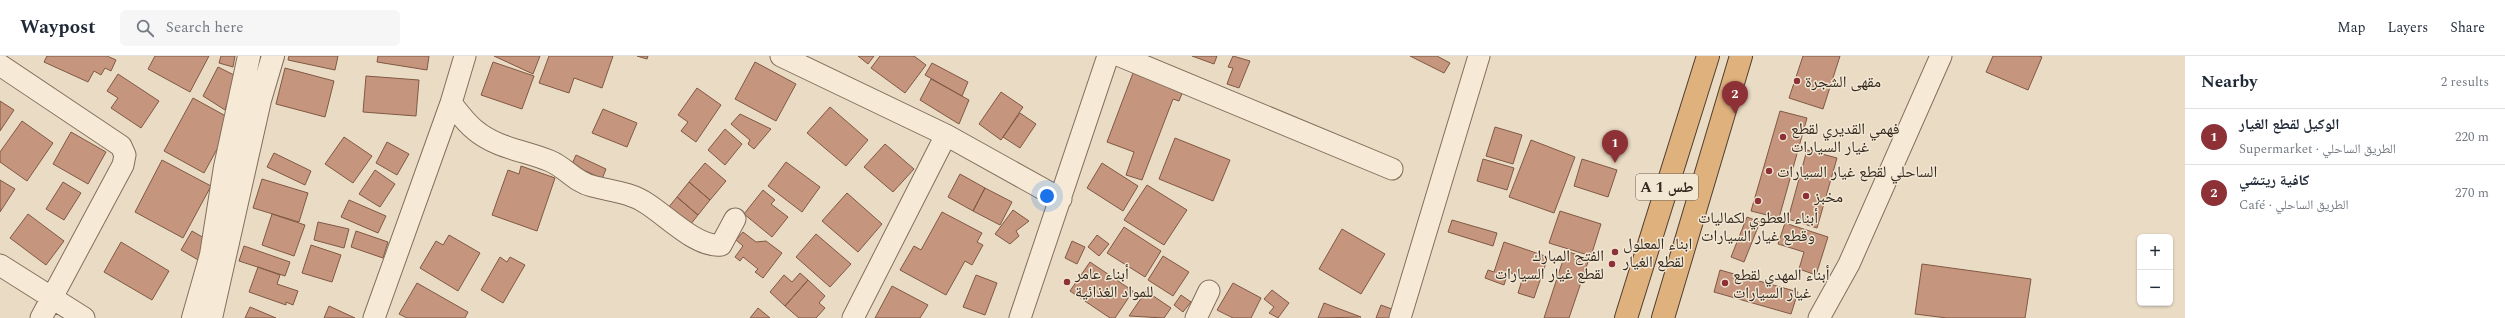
<!DOCTYPE html>
<html lang="en">
<head>
<meta charset="utf-8">
<style>
  body { margin:0; font-family:Spectral,"Noto Naskh Arabic",serif; background:#f6f6f7; color:#1f2937 }
  .controls { position:absolute; right:12px; bottom:12px; display:grid; overflow:hidden; border-radius:6px; box-shadow:0 1px 3px #0004 }
  .controls button { width:36px; height:36px; display:grid; place-items:center; padding:0; border:0; border-bottom:1px solid #e0e1e3; background:#fff; color:#1f2937; font:20px sans-serif }
  .you { position:absolute; left:1047px; top:140px; width:14px; height:14px; margin:-10px; border:3px solid #fff; border-radius:50%; background:#1a73e8; box-shadow:0 0 0 6px #1a73e833 }
  .badge { display:grid; place-items:center; width:26px; height:26px; border-radius:50%; background:#8d3137; color:#fff; font-size:13px; font-weight:700 }
  .pin { position:absolute; translate:-50% -33px; filter:drop-shadow(0 1px 2px #0008) }
  .pin::after { content:''; position:absolute; top:21px; width:14px; height:12px; background:inherit; clip-path:polygon(0 0,100% 0,50% 100%) }
  .list { margin:0; padding:0; list-style:none }
  h2 { display:flex; justify-content:space-between; align-items:center; height:52px; margin:0; padding:0 16px; font-size:17px }
  h2 small { font-size:13px; font-weight:400; color:#747a83 }
  .list li { display:grid; grid-template-columns:26px 1fr auto; gap:12px; align-items:center; box-sizing:border-box; height:56px; padding:0 16px; border-top:1px solid #e0e1e3 }
  .list b { display:block; font-size:15px; white-space:nowrap }
  .list p { margin:0; font-size:13px; white-space:nowrap; color:#747a83 }
  .list em { font-size:13px; font-style:normal; color:#747a83 }
  .icon { flex:none; width:22px; height:22px; fill:none; stroke:currentColor; stroke-width:2; stroke-linecap:round; stroke-linejoin:round }
  .map { position:relative; flex:none; width:2185px; height:262px; overflow:hidden }
  header { display:flex; align-items:center; gap:24px; box-sizing:border-box; height:56px; padding:0 20px; background:#fff; border-bottom:1px solid #e0e1e3 }
  header strong { font-size:19px }
  nav { display:flex; gap:22px; margin-inline-start:auto; font-size:14px }
  .search { width:280px; height:36px; background:#f6f6f7; display:flex; align-items:center; gap:10px; box-sizing:border-box; padding:0 14px; border-radius:6px; color:#747a83; font-size:15px }
  main { display:flex }
  aside { flex:1; background:#fff }
  .map>svg:first-child { display:block }
</style>
</head>
<body>
<header>
<strong>Waypost</strong>
<div class="search"><svg class="icon" aria-label="search" viewBox="0 0 24 24"><circle cx="10" cy="10" r="6"/><path d="M15 15l6 6"/></svg>Search here</div>
<nav><a>Map</a><a>Layers</a><a>Share</a></nav>
</header>
<main>
<div class="map">
<svg width="2185" height="262" viewBox="0 0 2185 262">
  <rect width="100%" height="100%" fill="#eadcc4"/>
  <path fill="#c5967d" stroke="#805844" d="M47 0H107L116 4 111 15 105 12 101 19 94 15 88 26 44 6Z
    M155 0H209L190 36 148 13Z
    M221 0H235L233 11 219 7Z
    M289 0H338L335 14 288 4Z
    M378 0H429L427 14 377 6Z
    M494 0H540L533 18Z
    M549 0H613L602 32 574 22 569 37 539 27Z
    M637 0H648L647 3Z
    M858 0H874L868 8Z
    M880 0H914L926 9 905 37 871 12Z
    M1192 0H1217L1214 8Z
    M1233 0 1250 5 1239 32 1227 28 1233 12 1228 11Z
    M1410 0H1437L1450 7 1444 17Z
    M1803 0H1840L1823 53 1789 42Z
    M1993 0H2039L2042 1 2028 34 1986 16Z
    M493 6 534 20 522 53 481 39Z
    M755 6 796 28 776 65 735 43Z
    M932 7 968 26 962 40 925 19Z
    M218 11 236 20 225 54 203 40Z
    M285 12 334 25 325 61 276 48Z
    M1133 17 1183 35 1179 45 1173 43 1142 124 1126 119 1134 96 1107 86Z
    M118 18 159 45 141 72 111 52 118 42 107 35Z
    M366 20 419 24 416 60 363 56Z
    M931 23 969 44 959 68 920 44Z
    M697 32 721 49 696 86 681 75 688 66 678 59Z
    M1001 36 1023 51 1001 84 979 68Z
    M193 42 233 64 204 117 164 95Z
    M0 45 14 54 0 75Z
    M830 51 868 84 846 110 807 77Z
    M603 53 637 67 627 91 592 77Z
    M1780 55 1807 62 1779 162 1751 155Z
    M1020 57 1036 68 1020 92 1003 81Z
    M740 58 771 73 754 93 748 88 750 84 731 68Z
    M22 65 53 87 27 125 0 106V96Z
    M1495 71 1522 79 1513 108 1486 100Z
    M725 73 742 88 725 109 708 94Z
    M71 76 106 96 88 128 53 108Z
    M344 81 372 100 353 127 325 108Z
    M1175 82 1230 104 1213 145 1159 123Z
    M1531 84 1575 101 1554 157 1509 141Z
    M387 86 409 98 397 119 376 107Z
    M885 88 914 113 893 136 864 111Z
    M1807 94 1837 102 1817 172 1788 163Z
    M274 97 311 115 305 129 267 111Z
    M576 99 606 113 602 123 586 115 583 121 572 108Z
    M1483 103 1514 112 1507 134 1477 125Z
    M1582 103 1617 114 1608 141 1574 130Z
    M162 104 211 130 183 182 135 156Z
    M786 106 820 131 802 156 768 130Z
    M705 107 726 125 710 144 689 126Z
    M1102 107 1138 130 1123 155 1087 132Z
    M521 110 555 122 537 175 492 159 508 114 519 118Z
    M375 114 395 128 380 151 359 138Z
    M960 118 985 132 973 155 948 141Z
    M262 123 308 137 299 166 253 152Z
    M0 124 15 133 0 156Z
    M63 126 81 137 64 164 46 153Z
    M689 126 710 144 698 159 677 141Z
    M1147 129 1187 154 1164 189 1124 164Z
    M985 132 1012 146 1000 169 973 155Z
    M763 134 775 144 771 148 788 161 772 181 744 158Z
    M847 137 882 168 858 196 822 165Z
    M677 141 698 159 690 169 668 152Z
    M349 144 386 160 378 177 341 161Z
    M1013 154 1029 165 1016 175 1019 180 1010 188 995 178Z
    M1560 155 1601 168 1591 200 1549 187Z
    M942 156 982 177 977 186 983 189 972 209 965 205 946 239 900 214 914 190 921 194Z
    M28 158 64 185 46 209 10 182Z
    M272 158 305 169 294 200 262 189Z
    M1747 161 1760 166 1744 206 1731 201Z
    M1452 164 1497 177 1493 190 1448 176Z
    M318 166 349 173 344 192 314 184Z
    M1785 167 1828 181 1816 219 1799 213 1804 196 1778 188Z
    M1124 171 1161 195 1145 221 1107 197Z
    M1342 173 1385 198 1361 238 1319 213Z
    M192 175 211 186 200 205 181 194Z
    M356 175 388 186 383 202 351 191Z
    M743 176 756 186 766 185 782 197 763 222 755 216 758 213 743 201 740 205 735 201 743 190 736 184Z
    M816 178 851 208 830 231 796 201Z
    M449 179 480 197 458 235 420 212 436 185 443 189Z
    M1097 179 1109 188 1099 200 1088 191Z
    M1072 185 1085 191 1077 208 1065 202Z
    M121 186 169 215 152 244 104 216Z
    M1504 186 1548 201 1534 242 1518 237 1523 221 1508 216 1504 229 1485 222 1488 214 1494 216Z
    M311 189 341 199 332 226 302 217Z
    M244 190 290 206 285 220 239 205Z
    M1566 195 1589 203 1569 262H1544Z
    M1163 200 1189 216 1173 240 1148 224Z
    M500 201 507 206 510 201 525 209 503 247 481 234Z
    M1090 206 1133 235 1115 262H1110L1070 235Z
    M1922 208 2031 223 2025 262H1947L1915 258Z
    M258 211 280 219 277 228 298 235 293 249 286 246V249L249 236Z
    M1720 214 1798 236 1791 258 1714 236Z
    M800 217 808 224 785 250 770 236 784 219 792 226Z
    M976 219 997 227 985 259 963 251Z
    M808 224 825 240 819 247 825 252 816 262H799L785 250Z
    M417 227 468 256 465 262H407L399 258Z
    M1233 227 1261 242 1251 262H1233L1217 254Z
    M892 230 928 249 920 262H875Z
    M1272 234 1289 247 1278 262 1269 257 1274 251 1264 243Z
    M1146 235 1171 252 1164 262 1129 260Z
    M1181 239 1191 246 1183 256 1174 249Z
    M1324 247 1361 261 1318 262Z
    M1381 249 1397 255 1395 262H1376Z
    M329 250 355 262H324Z
    M250 251 276 262H245Z
    M758 252 770 262H750Z"/>
  <g fill="none" stroke-linecap="round" stroke-linejoin="round">
    <g stroke="#836e5c" stroke-width="23">
      <path id="minor" d="M781 0 946 79 1061 143
        M1120 0 1392 113
        M0 9 121 90 125 99 123 109 41 262
        M451 47C458 56 466 67 475 74 496 92 526 95 550 105 565 111 575 126 592 130 610 135 630 136 646 147 667 160 697 192 721 189L735 163
        M0 209 84 262
        M374 262 451 47 465 0
        M853 262 946 79
        M1020 262 1108 0
        M1196 262 1209 235
        M1400 262 1479 0
        M1819 262 1849 208 1941 0"/>
    </g>
    <g stroke="#836e5c" stroke-width="24">
      <path id="tertiary" d="M193 262 211 199 225 111 249 0
        M211 262 260 44 273 0"/>
    </g>
    <g stroke="#513d30" stroke-width="24">
      <path id="trunk" d="M1626 262 1708 0
        M1663 262 1741 0"/>
    </g>
    <use href="#minor" stroke="#f6ead6" stroke-width="21"/>
    <use href="#tertiary" stroke="#f6ead6" stroke-width="22"/>
    <use href="#trunk" stroke="#dfb27d" stroke-width="22"/>
  </g>
  <g fill="#8d3137" stroke="#f2e7d3" stroke-width="1.5">
    <circle cx="1797" cy="25" r="4"/>
    <circle cx="1783" cy="81" r="4"/>
    <circle cx="1769" cy="115" r="4"/>
    <circle cx="1806" cy="140" r="4"/>
    <circle cx="1758" cy="145" r="4"/>
    <circle cx="1615" cy="196" r="4"/>
    <circle cx="1612" cy="208" r="4"/>
    <circle cx="1067" cy="226" r="4"/>
    <circle cx="1725" cy="227" r="4"/>
  </g>
  <g text-anchor="middle" stroke-width="3" stroke-linejoin="round" paint-order="stroke">
    <rect fill="#f2e7d3" stroke="#6d6155" stroke-width="1" x="1636" y="118" width="62" height="26" rx="3"/>
    <g font-size="15" font-weight="bold" fill="#34281f">
      <text x="1667" y="136">A 1 طس</text>
    </g>
    <g font-size="16" fill="#34281f" stroke="#f2e7d3" text-anchor="start">
      <text x="1805" y="31">مقهى الشجرة</text>
      <text x="1791" y="78">فهمي القديري لقطع<tspan x="1791" dy="18">غيار السيارات</tspan></text>
      <text x="1777" y="121">الساحلي لقطع غيار السيارات</text>
      <text x="1814" y="146">مخبز</text>
      <text x="1758" y="167" text-anchor="middle">أبناء العطوي لكماليات<tspan x="1758" dy="18">وقطع غيار السيارات</tspan></text>
      <text x="1623" y="193">ابناء المعلول<tspan x="1623" dy="18">لقطع الغيار</tspan></text>
      <text x="1604" y="205" text-anchor="end">الفتح المبارك<tspan x="1604" dy="18">لقطع غيار السيارات</tspan></text>
      <text x="1075" y="223">أبناء عامر<tspan x="1075" dy="18">للمواد الغذائية</tspan></text>
      <text x="1733" y="224">أبناء المهدي لقطع<tspan x="1733" dy="18">غيار السيارات</tspan></text>
    </g>
  </g>
</svg>
<div class="controls">
<button>+</button>
<button>−</button>
</div>
<div class="you"></div>
<div class="pin badge" style="left:1615px;top:107px">1</div>
<div class="pin badge" style="left:1735px;top:58px">2</div>
</div>
<aside>
<h2>Nearby<small>2 results</small></h2>
<ul class="list">
<li><span class="badge">1</span><div><b>الوكيل لقطع الغيار</b><p>Supermarket · الطريق الساحلي</p></div><em>220 m</em></li>
<li><span class="badge">2</span><div><b>كافية ريتشي</b><p>Café · الطريق الساحلي</p></div><em>270 m</em></li>
</ul>
</aside>
</main>
</body>
</html>
